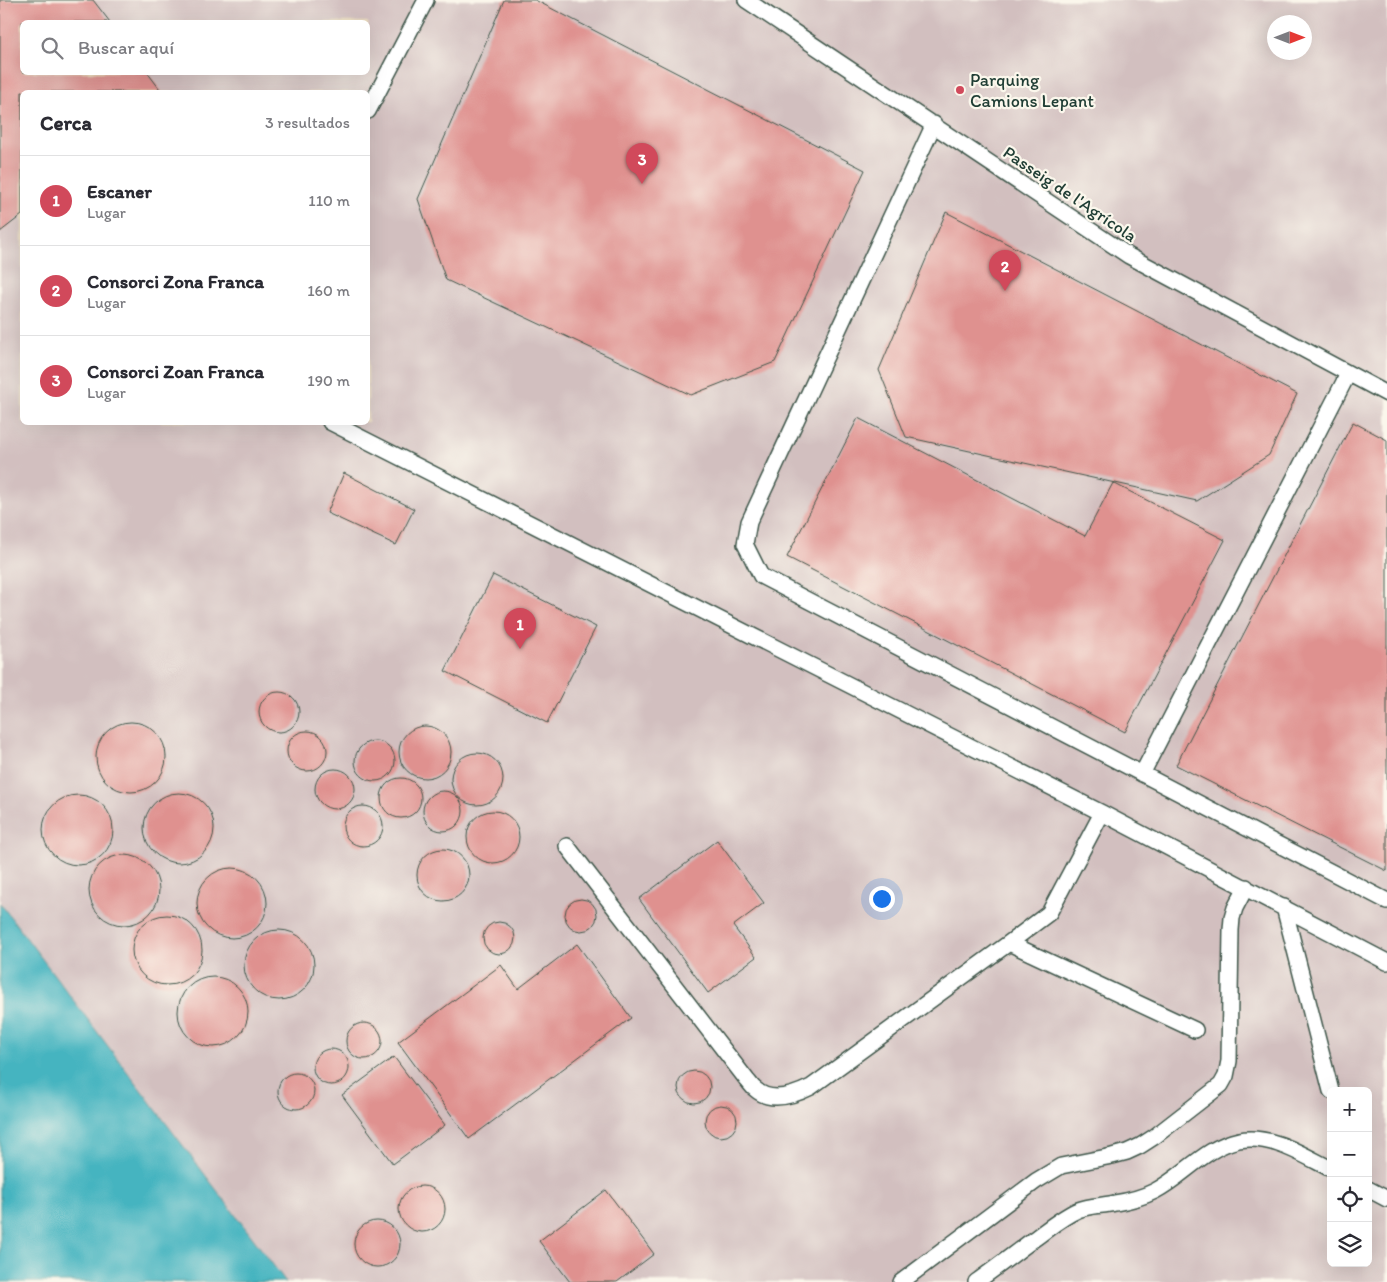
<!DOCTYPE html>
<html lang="es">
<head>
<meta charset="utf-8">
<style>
  body { margin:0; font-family:Itim,sans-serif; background:#f7f7f7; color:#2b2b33 }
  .controls { position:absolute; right:15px; bottom:15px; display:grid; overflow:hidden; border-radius:8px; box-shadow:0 5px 20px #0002 }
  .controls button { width:45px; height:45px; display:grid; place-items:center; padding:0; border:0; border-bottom:1px solid #e1e1e2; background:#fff; color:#2b2b33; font:25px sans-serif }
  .compass { position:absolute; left:1267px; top:15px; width:45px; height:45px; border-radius:50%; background:#fff; box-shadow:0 5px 20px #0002; rotate:90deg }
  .you { position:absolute; left:881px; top:898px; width:18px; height:18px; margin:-12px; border:4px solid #fff; border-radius:50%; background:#1a73e8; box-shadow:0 0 0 8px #1a73e833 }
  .badge { display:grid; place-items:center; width:32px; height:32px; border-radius:50%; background:#d1495b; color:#fff; font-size:16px; font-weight:700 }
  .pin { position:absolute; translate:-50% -41px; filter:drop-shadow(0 1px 2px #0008) }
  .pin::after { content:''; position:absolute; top:26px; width:18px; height:15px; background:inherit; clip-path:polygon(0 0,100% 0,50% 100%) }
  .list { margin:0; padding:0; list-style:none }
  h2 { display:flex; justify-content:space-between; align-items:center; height:65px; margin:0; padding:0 20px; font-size:21px }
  h2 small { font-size:16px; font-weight:400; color:#7c7c81 }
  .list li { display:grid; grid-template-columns:32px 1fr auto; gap:15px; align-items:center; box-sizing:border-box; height:90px; padding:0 20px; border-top:1px solid #e1e1e2 }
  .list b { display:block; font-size:19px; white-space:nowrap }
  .list p { margin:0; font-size:16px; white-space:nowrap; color:#7c7c81 }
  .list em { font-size:16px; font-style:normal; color:#7c7c81 }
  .icon { flex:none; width:28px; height:28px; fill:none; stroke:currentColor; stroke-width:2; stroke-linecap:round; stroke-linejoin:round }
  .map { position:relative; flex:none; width:1387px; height:1282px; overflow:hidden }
  .search { position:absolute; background:#fff; box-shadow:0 5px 20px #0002; left:20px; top:20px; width:350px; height:55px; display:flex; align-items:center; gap:12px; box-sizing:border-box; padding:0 18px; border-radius:8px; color:#7c7c81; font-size:19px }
  .panel { position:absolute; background:#fff; box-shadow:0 5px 20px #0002; left:20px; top:90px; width:350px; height:335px; border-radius:8px }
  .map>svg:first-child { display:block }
</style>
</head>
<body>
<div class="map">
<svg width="1387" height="1282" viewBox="0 0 1387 1282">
  <rect width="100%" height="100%" fill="#fbf7ec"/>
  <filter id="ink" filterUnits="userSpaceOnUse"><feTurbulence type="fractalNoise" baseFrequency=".02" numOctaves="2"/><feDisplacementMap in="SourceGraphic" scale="10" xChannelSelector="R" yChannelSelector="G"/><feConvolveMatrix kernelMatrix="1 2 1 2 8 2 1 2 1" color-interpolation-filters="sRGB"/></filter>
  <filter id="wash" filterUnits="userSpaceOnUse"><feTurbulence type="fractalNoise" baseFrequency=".0096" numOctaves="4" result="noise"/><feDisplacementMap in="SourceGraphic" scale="20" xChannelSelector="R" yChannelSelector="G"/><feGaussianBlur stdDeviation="1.12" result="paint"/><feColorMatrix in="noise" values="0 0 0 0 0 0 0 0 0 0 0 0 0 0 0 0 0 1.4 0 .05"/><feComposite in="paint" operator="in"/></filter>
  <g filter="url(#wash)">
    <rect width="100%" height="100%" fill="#efe0c0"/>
    <path fill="#d2bfbf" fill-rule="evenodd" d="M0 0H1387V1282H286L0 903ZM22 22H368V72H22ZM1274 22H1304V52H1274ZM22 92H368V422H22ZM1331 1091H1368V1263H1331Z"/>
    <path fill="#45b4c0" stroke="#32787a" d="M0 903 286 1282H0Z"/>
    <g id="blocks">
      <path fill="#df918f" d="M0 0H93L110 22H22V72H147L162 92H22V215L0 232Z
        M504 0H535L865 170 775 362 691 395 446 280 418 199Z
        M946 212 1297 394 1269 455 1197 501 906 437 879 370Z
        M858 418 1085 536 1113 483 1225 540 1125 732 787 557Z
        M1353 422 1387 440V871L1176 765Z
        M344 473 414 509 396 545 327 513Z
        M493 575 596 627 547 723 445 671Z
        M259 712a20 20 0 1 1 40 0a20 20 0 1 1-40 0Z
        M96 757a35 35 0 1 1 70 0a35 35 0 1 1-70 0Z
        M399 752a26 26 0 1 1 52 0a26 26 0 1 1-52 0Z
        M287 751a20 20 0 1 1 40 0a20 20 0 1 1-40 0Z
        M355 761a20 20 0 1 1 40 0a20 20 0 1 1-40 0Z
        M451 779a26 26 0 1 1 52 0a26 26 0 1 1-52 0Z
        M315 789a20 20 0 1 1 40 0a20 20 0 1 1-40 0Z
        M381 798a20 20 0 1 1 40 0a20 20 0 1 1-40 0Z
        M423 811a20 20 0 1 1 40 0a20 20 0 1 1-40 0Z
        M144 828a35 35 0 1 1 70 0a35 35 0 1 1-70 0Z
        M43 830a35 35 0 1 1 70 0a35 35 0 1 1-70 0Z
        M343 826a20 20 0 1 1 40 0a20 20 0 1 1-40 0Z
        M467 837a26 26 0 1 1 52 0a26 26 0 1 1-52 0Z
        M717 840 764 903 733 926 756 957 708 993 639 899Z
        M417 875a26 26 0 1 1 52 0a26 26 0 1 1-52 0Z
        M89 890a35 35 0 1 1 70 0a35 35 0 1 1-70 0Z
        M197 903a35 35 0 1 1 70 0a35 35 0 1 1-70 0Z
        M565 915a16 16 0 1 1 32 0a16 16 0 1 1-32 0Z
        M132 950a35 35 0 1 1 70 0a35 35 0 1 1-70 0Z
        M483 938a16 16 0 1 1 32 0a16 16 0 1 1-32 0Z
        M244 965a35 35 0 1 1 70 0a35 35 0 1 1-70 0Z
        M577 944 631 1018 469 1139 398 1042 501 965 518 989Z
        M178 1012a35 35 0 1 1 70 0a35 35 0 1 1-70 0Z
        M346 1041a18 18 0 1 1 36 0a18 18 0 1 1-36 0Z
        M313 1067a18 18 0 1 1 36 0a18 18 0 1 1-36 0Z
        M394 1057 445 1125 393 1164 342 1095Z
        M678 1087a16 16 0 1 1 32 0a16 16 0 1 1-32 0Z
        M278 1091a18 18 0 1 1 36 0a18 18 0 1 1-36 0Z
        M705 1121a16 16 0 1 1 32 0a16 16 0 1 1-32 0Z
        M399 1209a23 23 0 1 1 46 0a23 23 0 1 1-46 0Z
        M606 1190 654 1254 617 1282H570L539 1241Z
        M354 1244a23 23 0 1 1 46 0a23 23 0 1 1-46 0Z"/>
    </g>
  </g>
  <g filter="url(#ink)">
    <use href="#blocks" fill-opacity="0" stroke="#3e5549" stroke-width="1"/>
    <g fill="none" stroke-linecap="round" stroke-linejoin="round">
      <g stroke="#3e5549" stroke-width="18">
        <path id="lane" d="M746 0 1129 256 1387 394
          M368 111 426 0
          M934 124 749 522 745 544 761 576 1387 901
          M330 422 1102 813 1387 962
          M1142 774 1348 374
          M567 846 747 1080C750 1083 752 1087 755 1089 771 1104 795 1095 811 1087L1009 943 1195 1030
          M1284 907 1331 1091
          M1009 943 1049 913 1102 813
          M1368 1189 1387 1199
          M901 1282 1036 1181 1061 1166 1112 1156 1127 1152 1140 1146 1154 1137 1221 1085 1226 1076 1229 1061 1231 930 1232 918 1235 908 1246 887
          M976 1282C996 1268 1015 1253 1034 1239 1048 1229 1062 1217 1078 1210 1090 1205 1103 1206 1115 1203 1128 1201 1143 1197 1155 1191 1184 1176 1205 1147 1239 1140 1271 1134 1303 1155 1331 1169"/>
      </g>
      <use href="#lane" stroke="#fff" stroke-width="15"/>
    </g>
  </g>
  <circle fill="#d1495b" stroke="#fbf7ec" stroke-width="2" cx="960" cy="90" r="5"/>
  <g text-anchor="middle" stroke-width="4.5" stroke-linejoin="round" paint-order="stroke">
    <g font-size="18" fill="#1f3d34" stroke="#fbf7ec" text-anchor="start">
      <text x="970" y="86">Parquing<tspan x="970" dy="21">Camions Lepant</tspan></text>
    </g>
    <g font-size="18" fill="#1f3d34" stroke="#fbf7ec">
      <text transform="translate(1070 194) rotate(34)" y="6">Passeig de l'Agrícola</text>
    </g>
  </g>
</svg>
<div class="controls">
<button>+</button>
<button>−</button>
<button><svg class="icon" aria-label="locate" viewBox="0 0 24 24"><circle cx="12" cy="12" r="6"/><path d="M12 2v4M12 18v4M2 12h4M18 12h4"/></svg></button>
<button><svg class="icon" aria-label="layers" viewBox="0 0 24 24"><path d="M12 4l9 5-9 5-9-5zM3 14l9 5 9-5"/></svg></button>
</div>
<svg class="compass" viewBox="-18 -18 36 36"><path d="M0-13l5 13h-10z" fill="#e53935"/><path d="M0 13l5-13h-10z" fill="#7c7c81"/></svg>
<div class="you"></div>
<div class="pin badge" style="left:520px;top:649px">1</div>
<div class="pin badge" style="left:1005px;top:291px">2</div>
<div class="pin badge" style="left:642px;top:184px">3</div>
<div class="search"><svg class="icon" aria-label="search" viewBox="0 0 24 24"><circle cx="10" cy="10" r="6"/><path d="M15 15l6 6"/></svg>Buscar aquí</div>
<section class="panel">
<h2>Cerca<small>3 resultados</small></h2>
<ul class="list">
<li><span class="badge">1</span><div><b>Escaner</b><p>Lugar</p></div><em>110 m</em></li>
<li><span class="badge">2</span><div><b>Consorci Zona Franca</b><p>Lugar</p></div><em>160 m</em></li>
<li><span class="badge">3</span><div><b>Consorci Zoan Franca</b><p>Lugar</p></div><em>190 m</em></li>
</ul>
</section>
</div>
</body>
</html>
